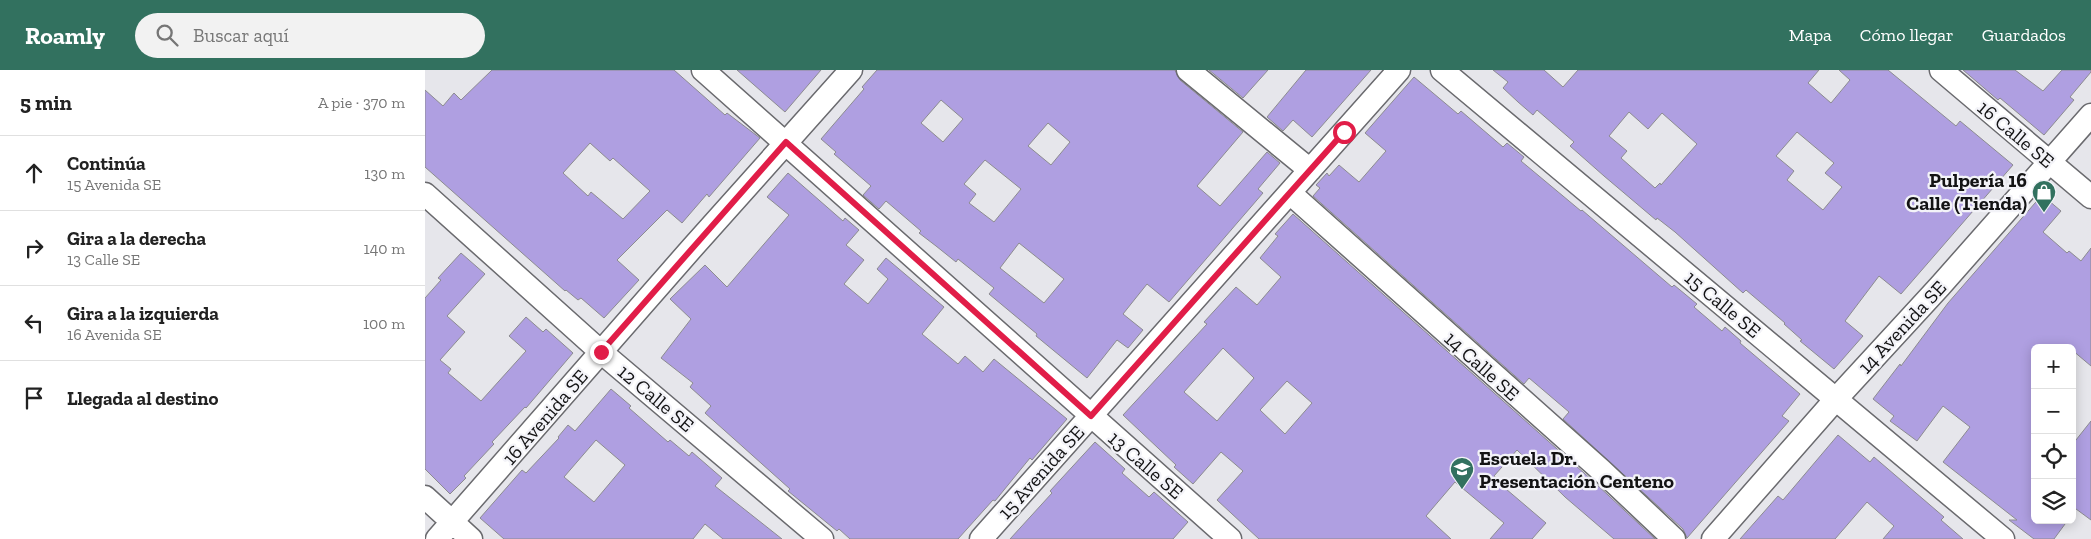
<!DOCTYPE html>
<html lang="es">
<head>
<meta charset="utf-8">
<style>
  body { margin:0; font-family:"Zilla Slab",serif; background:#f2f2f2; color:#222 }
  .controls { position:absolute; right:15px; bottom:15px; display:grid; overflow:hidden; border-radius:8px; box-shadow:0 2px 12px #0003 }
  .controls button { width:45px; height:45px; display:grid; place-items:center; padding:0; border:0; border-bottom:1px solid #e0e0e0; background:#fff; color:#222; font:25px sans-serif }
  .stop { position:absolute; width:15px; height:15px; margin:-11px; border:4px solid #e11d48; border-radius:50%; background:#fff }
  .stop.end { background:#e11d48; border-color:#fff; box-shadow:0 1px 5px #0008 }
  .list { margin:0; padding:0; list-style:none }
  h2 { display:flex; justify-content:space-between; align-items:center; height:65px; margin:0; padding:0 20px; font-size:21px }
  h2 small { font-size:16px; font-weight:400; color:#767676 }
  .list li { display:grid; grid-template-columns:32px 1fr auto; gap:15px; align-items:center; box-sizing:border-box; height:75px; padding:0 20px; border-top:1px solid #e0e0e0 }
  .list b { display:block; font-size:19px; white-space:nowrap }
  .list p { margin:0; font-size:16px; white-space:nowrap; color:#767676 }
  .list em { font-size:16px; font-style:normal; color:#767676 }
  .icon { flex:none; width:28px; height:28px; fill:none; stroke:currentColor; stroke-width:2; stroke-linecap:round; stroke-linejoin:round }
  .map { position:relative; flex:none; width:1666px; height:469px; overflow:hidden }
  header { display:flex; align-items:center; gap:30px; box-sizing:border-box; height:70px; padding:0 25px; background:#32715f; color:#fff }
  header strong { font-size:24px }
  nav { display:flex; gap:28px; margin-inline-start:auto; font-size:18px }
  .search { width:350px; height:45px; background:#f2f2f2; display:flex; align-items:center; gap:12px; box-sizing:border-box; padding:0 18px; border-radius:28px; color:#767676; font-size:19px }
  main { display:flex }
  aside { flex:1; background:#fff }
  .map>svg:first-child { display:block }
</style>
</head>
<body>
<header>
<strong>Roamly</strong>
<div class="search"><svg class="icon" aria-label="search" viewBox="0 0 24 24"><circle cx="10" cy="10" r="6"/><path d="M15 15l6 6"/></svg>Buscar aquí</div>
<nav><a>Mapa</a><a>Cómo llegar</a><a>Guardados</a></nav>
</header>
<main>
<aside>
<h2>5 min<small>A pie · 370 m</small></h2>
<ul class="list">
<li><svg class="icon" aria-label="ahead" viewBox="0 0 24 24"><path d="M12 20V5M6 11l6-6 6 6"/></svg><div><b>Continúa</b><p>15 Avenida SE</p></div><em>130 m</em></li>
<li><svg class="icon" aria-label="right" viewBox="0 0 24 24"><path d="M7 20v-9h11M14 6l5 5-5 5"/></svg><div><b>Gira a la derecha</b><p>13 Calle SE</p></div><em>140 m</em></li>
<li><svg class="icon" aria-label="left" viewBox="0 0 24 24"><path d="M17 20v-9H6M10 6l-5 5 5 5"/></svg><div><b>Gira a la izquierda</b><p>16 Avenida SE</p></div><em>100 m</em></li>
<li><svg class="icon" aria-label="arrive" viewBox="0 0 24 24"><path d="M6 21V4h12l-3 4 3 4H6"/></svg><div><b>Llegada al destino</b></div></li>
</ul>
</aside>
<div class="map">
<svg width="1666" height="469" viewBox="0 0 1666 469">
  <rect width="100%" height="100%" fill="#e6e6eb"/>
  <path fill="#af9fe1" stroke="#8c8b90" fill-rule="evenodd" d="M67 0H249L300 45 302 43 335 68 284 127 282 124 257 153 242 140 192 190 214 210 179 248 156 228 153 230 141 220 140 221 0 97V20L18 36 29 23 36 30ZM165 73 185 91 188 88 225 121 198 149 166 122 163 126 138 103Z
    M312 0H396L360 42Z
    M452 0H750L755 10 818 62 772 116 795 136 842 82 855 93 833 119 838 123 744 232 722 214 698 244 718 260 703 278 692 270 662 308 611 266 612 264 564 224 569 218 533 189 531 192 511 176 494 163 496 161 461 131 454 139 438 125 446 116 409 84 411 82 396 69 439 19 437 17ZM516 30 538 49 518 72 496 53ZM623 53 645 72 626 95 603 76ZM560 90 596 119 569 152 544 133 551 124 539 114ZM594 173 639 209 619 233 575 198Z
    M784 0H843L818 28Z
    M881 0H946L887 67 868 50 858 61 842 47Z
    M1068 0H1119L1138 17 1153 0H1394L1383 13 1406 33 1425 10 1414 0H1463L1531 56 1535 51 1588 95 1476 224 1454 206 1420 251 1438 266 1409 299 1375 271 1377 270 1359 254 1360 253 1321 220 1318 223 1250 162 1232 148 1231 150 1179 106 1145 76 1149 72 1112 40 1108 45 1093 32 1078 18 1083 12ZM1204 42 1223 59 1237 43 1272 74 1236 115 1235 113 1230 118 1196 88 1202 81 1184 66ZM1372 62 1409 93 1400 103 1417 117 1398 140 1362 110 1369 101 1351 86Z
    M1538 0H1590L1618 21 1637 0H1666V2L1645 27 1649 30 1619 65 1575 28 1573 30Z
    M989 7 1033 44 1036 41 1078 77 1082 73 1099 87 1096 91 1156 141 1157 140 1247 217 1249 215 1272 234 1269 237 1297 261 1300 257 1316 271 1315 273 1375 324 1357 346 1364 351 1262 468 1258 459 1138 349 1144 342 1104 308 1099 314 888 126 895 118 891 115 902 103 904 106 914 95 934 112 961 81 940 63Z
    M363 103 418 151 420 148 434 160 421 175 439 190 419 214 443 234 463 209 452 199 461 188 519 237 497 264 533 294 540 286 558 302 569 289 642 349 607 390 605 388 570 431 568 430 533 469H425L414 459 412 461 363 421 365 419 280 343 286 336 265 317 268 313 236 288 266 249 245 229 280 195 302 217 364 145 342 127Z
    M1617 125 1636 141 1618 162 1642 183 1644 181 1656 191 1666 178V296L1647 280V278H1610V450H1643L1629 469H1609L1584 450H1592L1518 392 1545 357 1518 336 1492 371 1465 351 1469 346 1448 329 1475 294 1476 296 1523 233Z
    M868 144 1168 411 1230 469H1189L1140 427 1092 380 1069 406 1082 417 1081 419 1121 453 1107 469H1065L1079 453 1030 412 1001 446 1026 469H834L792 430 818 401 796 382 768 414 749 397 751 395 698 345 782 254 779 252 811 217 832 235 856 207 835 188 853 166 850 164ZM798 278 829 308 792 351 759 322ZM862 311 887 333 860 364 835 340Z
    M36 183 60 204 22 246 40 262 15 290 26 299 23 303 56 331 101 281 84 266 101 247 118 262 121 259 148 283 101 338 100 337 67 372 69 374 39 406 41 408 25 424 0 399V228L16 210 13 208Z
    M186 319 206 336 204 338 243 372 245 370 264 386 267 382 297 408 290 416 357 469H298L280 454 268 469H79L55 448 97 400 101 403 134 368 133 367 143 355 150 361ZM171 370 200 395 169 432 139 407Z
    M1666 351V450L1647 436V375Z
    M1413 365 1445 392 1449 387 1519 447 1516 450 1538 469H1458L1469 456 1442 432 1410 469H1315L1353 426 1358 430Z
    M670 372 700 399 697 403 724 427 729 422 763 452 748 469H585L627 423 625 421Z"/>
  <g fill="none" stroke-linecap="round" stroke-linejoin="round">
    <g stroke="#6a6a6e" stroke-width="25">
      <path id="minor" d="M278 0 805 469
        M763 0 885 100
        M1017 0 1578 469
        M1516 0 1666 127
        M865 123 1177 401 1249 469
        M0 124 176 282 397 469
        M0 427 46 469
        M12 469 267 178 426 0
        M556 469 974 0
        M1288 469 1411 329 1515 216 1666 45"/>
    </g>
    <use href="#minor" stroke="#fff" stroke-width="22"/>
  </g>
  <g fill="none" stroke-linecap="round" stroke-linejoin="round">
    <path stroke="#e11d48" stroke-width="6" d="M176 282 361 72 666 346 919 62"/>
  </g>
  <defs>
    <g id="shop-pin" transform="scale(1.25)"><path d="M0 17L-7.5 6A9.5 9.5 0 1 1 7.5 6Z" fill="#32715f" stroke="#f3f3f8"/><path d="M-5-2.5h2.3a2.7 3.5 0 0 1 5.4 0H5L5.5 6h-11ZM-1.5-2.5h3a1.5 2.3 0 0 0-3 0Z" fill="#fff"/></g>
    <g id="school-pin" transform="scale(1.25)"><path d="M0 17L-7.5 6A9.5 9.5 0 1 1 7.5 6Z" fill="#32715f" stroke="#f3f3f8"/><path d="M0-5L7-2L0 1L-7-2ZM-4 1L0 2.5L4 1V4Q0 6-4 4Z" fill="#fff"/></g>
  </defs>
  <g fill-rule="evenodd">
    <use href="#shop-pin" x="1619" y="122"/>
    <use href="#school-pin" x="1037" y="399"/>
  </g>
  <g text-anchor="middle" stroke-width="4.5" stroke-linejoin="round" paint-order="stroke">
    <g font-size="20" fill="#131314" stroke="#f3f3f8">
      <text transform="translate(1591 64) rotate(40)" y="7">16 Calle SE</text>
      <text transform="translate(1298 234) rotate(40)" y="7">15 Calle SE</text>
      <text transform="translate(1477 257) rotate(-47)" y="7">14 Avenida SE</text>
      <text transform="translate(1057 296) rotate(42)" y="7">14 Calle SE</text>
      <text transform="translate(231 328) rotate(40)" y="7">12 Calle SE</text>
      <text transform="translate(120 347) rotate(-49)" y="7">16 Avenida SE</text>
      <text transform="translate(721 395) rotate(41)" y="7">13 Calle SE</text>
      <text transform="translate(616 402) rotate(-48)" y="7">15 Avenida SE</text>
    </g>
    <g font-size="20" font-weight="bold" fill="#131314" stroke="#f3f3f8" text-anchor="end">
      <text x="1602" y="117">Pulpería 16<tspan x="1602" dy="23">Calle (Tienda)</tspan></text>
      <text x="1054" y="395" text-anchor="start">Escuela Dr.<tspan x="1054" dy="23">Presentación Centeno</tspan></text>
    </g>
  </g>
</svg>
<div class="controls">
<button>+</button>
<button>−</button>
<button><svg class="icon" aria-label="locate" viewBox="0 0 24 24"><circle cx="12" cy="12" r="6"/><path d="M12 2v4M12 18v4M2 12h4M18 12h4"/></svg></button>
<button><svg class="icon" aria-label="layers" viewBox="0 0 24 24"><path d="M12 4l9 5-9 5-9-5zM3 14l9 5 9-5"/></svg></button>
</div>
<div class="stop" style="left:919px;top:62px"></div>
<div class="stop end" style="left:176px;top:282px"></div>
</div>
</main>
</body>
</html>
